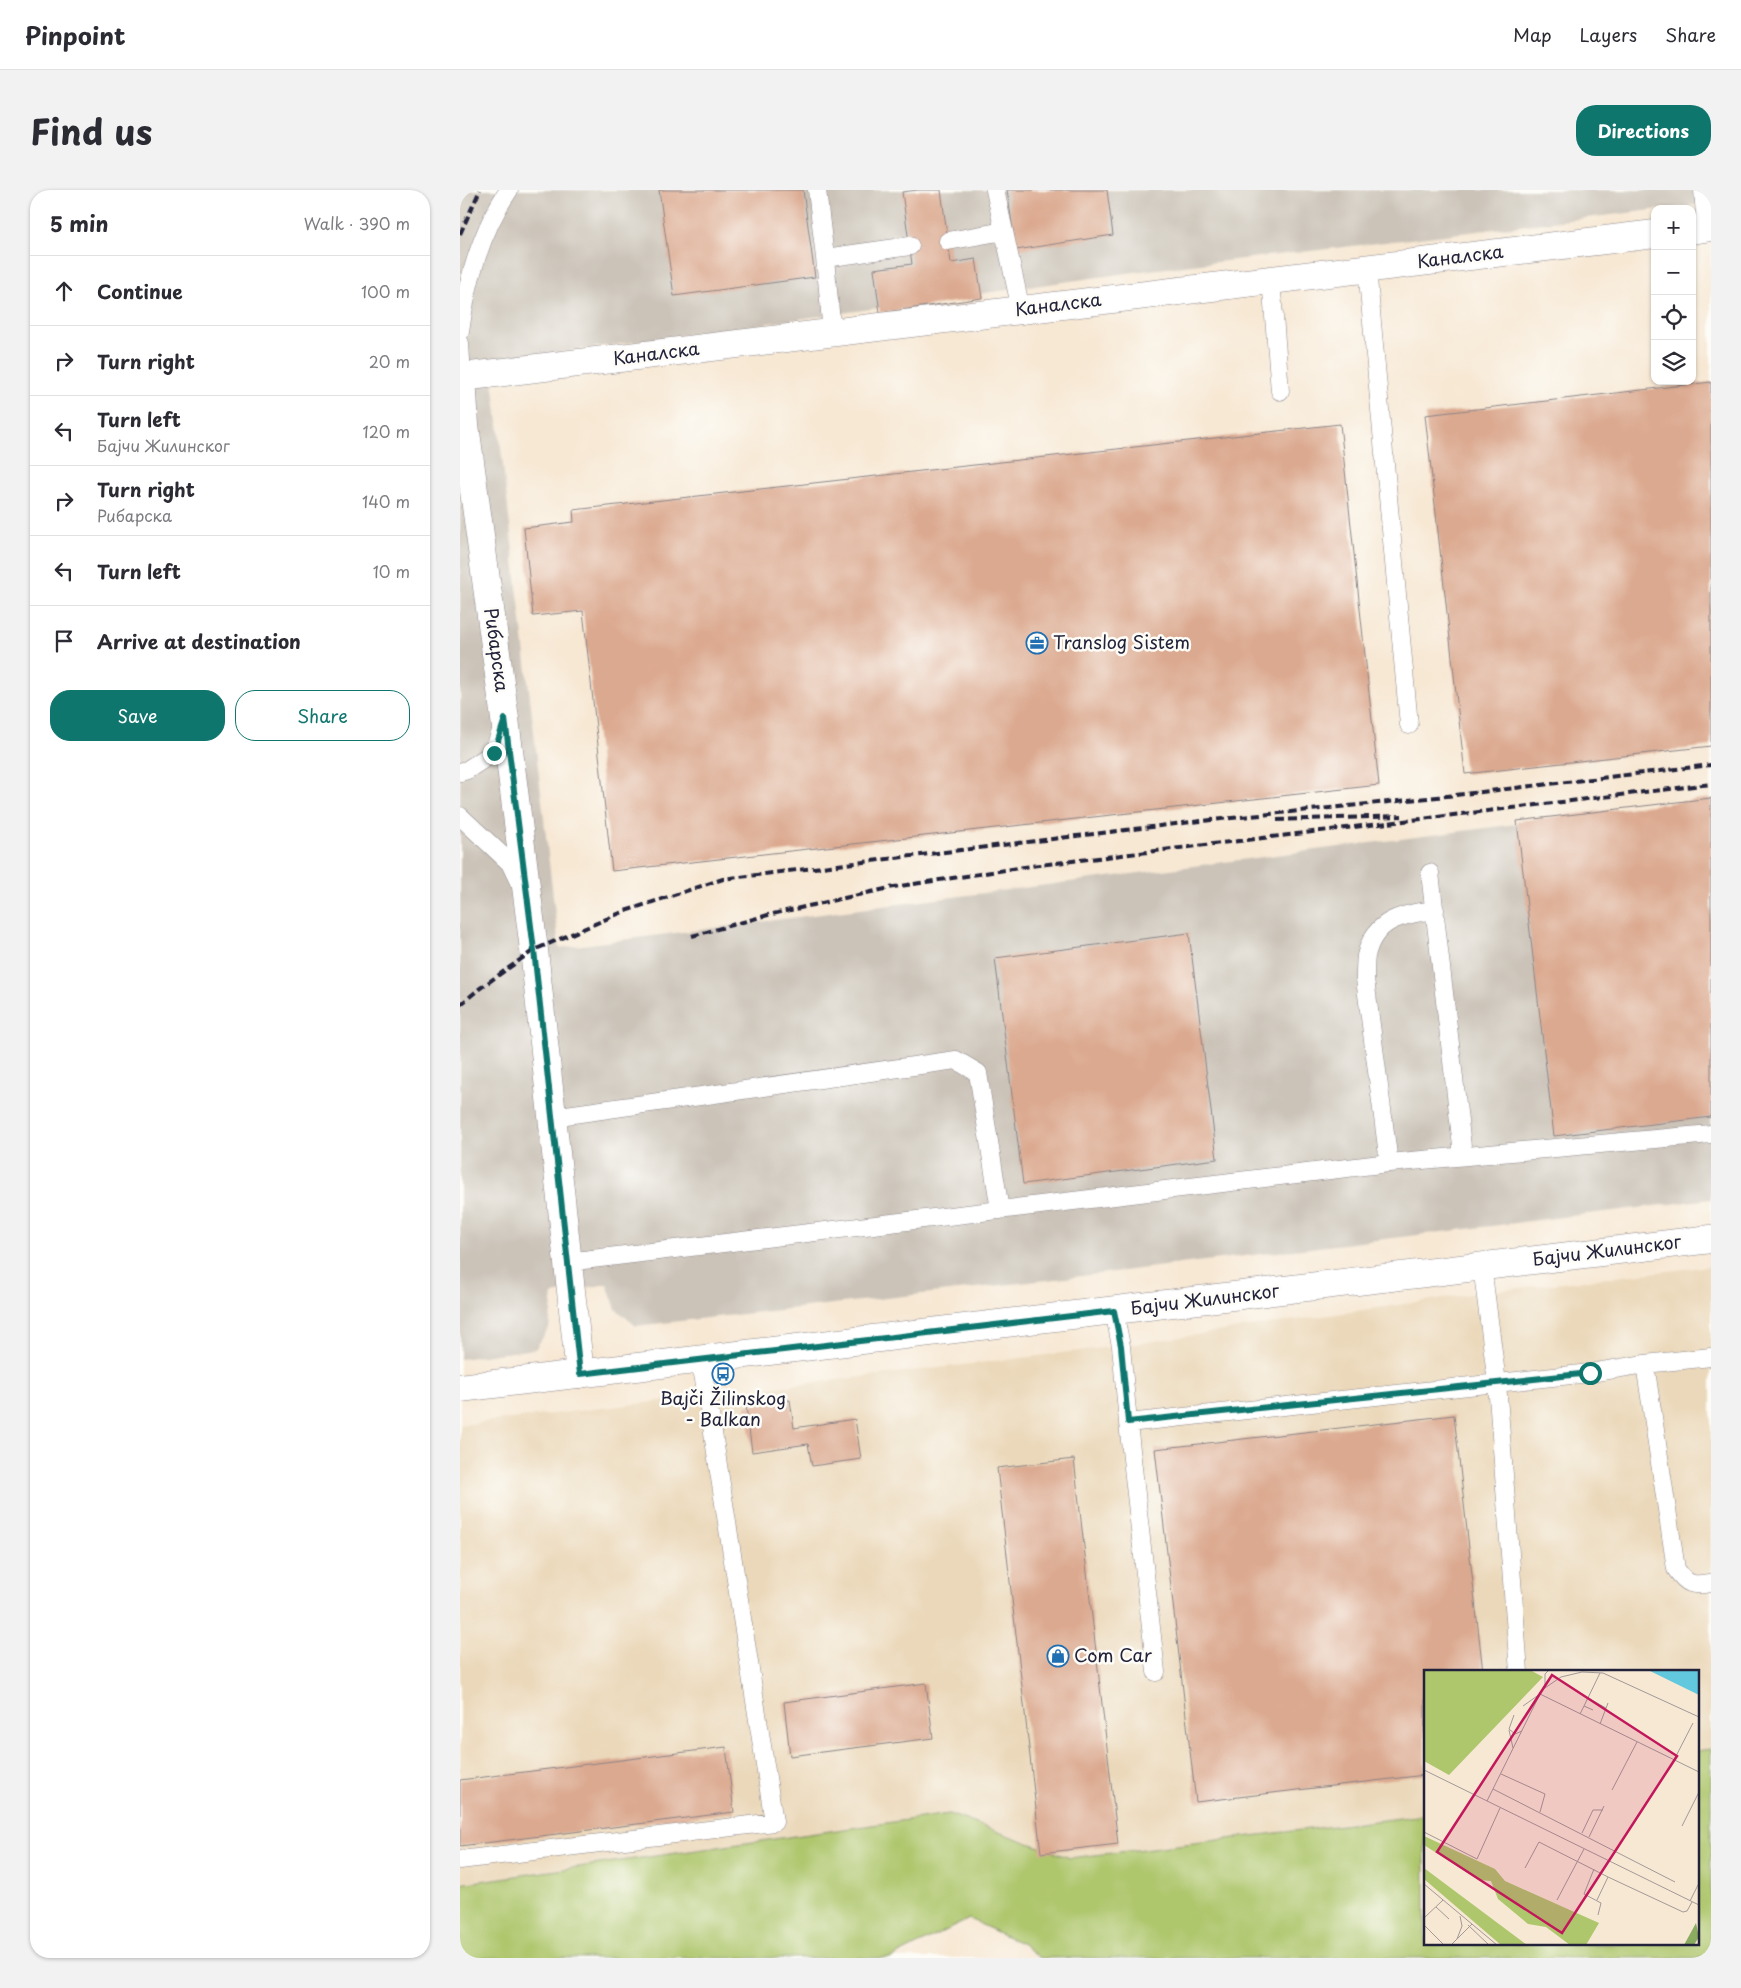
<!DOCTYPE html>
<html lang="en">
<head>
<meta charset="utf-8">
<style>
  body { margin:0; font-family:"Playpen Sans",sans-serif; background:#f2f2f3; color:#2b2b33 }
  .controls { position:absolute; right:15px; top:15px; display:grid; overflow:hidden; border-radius:10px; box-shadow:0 1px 4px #0004 }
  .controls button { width:45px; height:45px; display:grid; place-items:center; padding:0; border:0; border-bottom:1px solid #e1e1e2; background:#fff; color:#2b2b33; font:25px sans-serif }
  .stop { position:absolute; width:15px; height:15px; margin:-11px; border:4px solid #0f766e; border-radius:50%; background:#fff }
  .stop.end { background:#0f766e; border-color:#fff; box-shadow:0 1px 5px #0008 }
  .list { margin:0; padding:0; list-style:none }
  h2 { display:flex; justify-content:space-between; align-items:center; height:65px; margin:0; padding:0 20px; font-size:21px }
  h2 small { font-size:16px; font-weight:400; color:#7c7c81 }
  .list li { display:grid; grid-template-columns:32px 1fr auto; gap:15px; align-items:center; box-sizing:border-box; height:70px; padding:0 20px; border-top:1px solid #e1e1e2 }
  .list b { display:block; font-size:19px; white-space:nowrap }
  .list p { margin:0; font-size:16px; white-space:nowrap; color:#7c7c81 }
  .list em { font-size:16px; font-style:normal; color:#7c7c81 }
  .actions { display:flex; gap:10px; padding:15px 20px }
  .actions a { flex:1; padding:11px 0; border:1px solid #0f766e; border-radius:20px; text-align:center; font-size:18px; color:#0f766e }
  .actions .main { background:#0f766e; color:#fff }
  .icon { flex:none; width:28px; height:28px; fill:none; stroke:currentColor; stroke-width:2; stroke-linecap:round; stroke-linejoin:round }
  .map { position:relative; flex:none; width:1251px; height:1768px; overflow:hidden; border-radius:20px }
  header { display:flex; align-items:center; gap:30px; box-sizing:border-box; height:70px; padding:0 25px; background:#fff; border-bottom:1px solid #e1e1e2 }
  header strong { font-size:24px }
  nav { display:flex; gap:28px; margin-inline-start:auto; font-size:18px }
  .intro { display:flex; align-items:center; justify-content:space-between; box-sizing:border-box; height:120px; padding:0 30px }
  h1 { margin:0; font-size:35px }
  .button { padding:12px 22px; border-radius:20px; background:#0f766e; color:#fff; font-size:18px; font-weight:700 }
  main { display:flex; gap:30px; padding:0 30px }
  aside { flex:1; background:#fff; border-radius:20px; box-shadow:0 1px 4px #0004 }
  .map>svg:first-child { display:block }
</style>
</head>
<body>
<header>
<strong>Pinpoint</strong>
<nav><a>Map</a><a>Layers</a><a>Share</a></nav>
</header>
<div class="intro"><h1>Find us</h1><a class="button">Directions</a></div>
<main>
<aside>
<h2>5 min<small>Walk · 390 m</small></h2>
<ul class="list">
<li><svg class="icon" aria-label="ahead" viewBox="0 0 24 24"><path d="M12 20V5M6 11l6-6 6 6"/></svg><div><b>Continue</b></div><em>100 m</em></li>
<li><svg class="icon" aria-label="right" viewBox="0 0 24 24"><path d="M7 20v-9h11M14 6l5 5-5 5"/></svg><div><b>Turn right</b></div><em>20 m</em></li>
<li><svg class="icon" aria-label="left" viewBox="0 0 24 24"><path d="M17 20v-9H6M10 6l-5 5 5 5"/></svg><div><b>Turn left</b><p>Бајчи Жилинског</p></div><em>120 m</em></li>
<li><svg class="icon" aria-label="right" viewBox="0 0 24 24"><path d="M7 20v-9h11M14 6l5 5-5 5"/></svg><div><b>Turn right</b><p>Рибарска</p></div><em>140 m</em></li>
<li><svg class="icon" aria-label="left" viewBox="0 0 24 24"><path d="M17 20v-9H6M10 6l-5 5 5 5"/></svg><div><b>Turn left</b></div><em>10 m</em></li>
<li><svg class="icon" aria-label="arrive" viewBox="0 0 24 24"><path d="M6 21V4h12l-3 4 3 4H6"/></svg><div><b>Arrive at destination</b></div></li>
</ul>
<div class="actions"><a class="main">Save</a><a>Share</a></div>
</aside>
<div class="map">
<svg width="1251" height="1768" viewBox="0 0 1251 1768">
  <rect width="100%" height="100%" fill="#fdfcf7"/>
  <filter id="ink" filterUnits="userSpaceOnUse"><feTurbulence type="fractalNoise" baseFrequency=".02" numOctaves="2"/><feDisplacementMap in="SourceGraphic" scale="10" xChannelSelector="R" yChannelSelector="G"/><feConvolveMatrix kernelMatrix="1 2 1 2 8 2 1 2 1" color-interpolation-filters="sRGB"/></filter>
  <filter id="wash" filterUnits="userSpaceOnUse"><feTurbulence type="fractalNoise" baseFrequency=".0096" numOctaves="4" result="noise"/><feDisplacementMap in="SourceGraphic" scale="20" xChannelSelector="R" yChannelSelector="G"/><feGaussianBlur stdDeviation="1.12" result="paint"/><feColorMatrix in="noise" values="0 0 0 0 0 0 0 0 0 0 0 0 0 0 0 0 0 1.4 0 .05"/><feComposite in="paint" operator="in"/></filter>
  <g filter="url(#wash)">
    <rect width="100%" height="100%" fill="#f7e8d4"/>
    <path fill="#ebd8ba" d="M1251 1076V1559L1237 1561V1482H965V1625L0 1743V1235L661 1156 1025 1102Z"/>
    <path fill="#cbc3b8" d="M0 0H1251V13L682 81 31 172 99 758 1251 609V1009L614 1087 176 1136 156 1119 147 1094 93 1104 89 1138 75 1159 0 1169Z"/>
    <path fill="#aec66c" stroke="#687454" d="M1251 1559V1768H580L563 1754 509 1729 431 1768H0V1694L489 1624 610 1668 965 1625V1754H1237V1561Z"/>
    <g id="blocks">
      <path fill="#dba98f" d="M199 0H343L355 87 214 106Z
        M458 0H481L491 73 516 69 522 108 420 123 414 79 452 74 442 2Z
        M547 0H647L653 45 556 60Z
        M1251 192V556L1005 584 965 225Z
        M880 234 919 595 152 681 123 421 73 426 64 338 114 332 113 320Z
        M1251 608V927L1094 946 1057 631Z
        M729 743 757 969 563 994 535 768Z
        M330 1210 334 1238 395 1229 401 1269 352 1276 348 1254 292 1262 286 1216Z
        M994 1225 1023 1482H965V1585L736 1612 695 1259Z
        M614 1269 658 1654 581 1663 537 1278Z
        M466 1493 473 1548 330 1566 324 1512Z
        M266 1557 274 1622 0 1656V1590Z"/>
    </g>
  </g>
  <g filter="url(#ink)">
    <use href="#blocks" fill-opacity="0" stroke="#8c8588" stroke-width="1"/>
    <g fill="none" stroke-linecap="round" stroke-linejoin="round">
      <g stroke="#8c8588" stroke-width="19">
        <path id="lane" d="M357 0 365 68
          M535 0 561 120
          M1243 0 1246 38
          M488 51 544 41
          M907 78 949 535
          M811 89 820 201
          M0 142C6 95 21 40 49 0
          M372 143 365 68 450 56
          M0 153 2 187 0 189
          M0 582 7 580 33 563 43 536
          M0 626 50 673 59 692
          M970 683 1003 965
          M92 927 496 870 518 883 540 1020
          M929 973 905 789C905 781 905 773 906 766 914 729 943 724 975 720
          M107 1072 929 973 1251 944
          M1022 1076 1037 1193 1059 1482
          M654 1121 661 1156 668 1233
          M1185 1174 1216 1379C1227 1395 1232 1396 1251 1393
          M696 1482 668 1233 1130 1183 1185 1174 1251 1167
          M0 1670 314 1632 247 1205 240 1169"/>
      </g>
      <g stroke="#8c8588" stroke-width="29">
        <path id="street" d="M1232 40 1251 37
          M120 1184 74 760 45 529 5 235 2 187 1195 44"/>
      </g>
      <g stroke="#8c8588" stroke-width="29">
        <path id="secondary" d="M0 1198 1251 1049"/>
      </g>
      <use href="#lane" stroke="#fff" stroke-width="18"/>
      <use href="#street" stroke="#fff" stroke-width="28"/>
      <use href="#secondary" stroke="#fff" stroke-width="28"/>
      <path stroke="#22223b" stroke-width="4" stroke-dasharray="8 4" stroke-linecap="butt" d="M0 4 2 0
        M0 44 20 0
        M817 630 942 626
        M232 746 308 725 434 697 571 676 1251 594
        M0 815 19 799 74 760 165 721 263 689 732 632 987 606 1251 575"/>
    </g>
  </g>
  <g fill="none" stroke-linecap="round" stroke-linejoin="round" filter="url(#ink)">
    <path stroke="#0f766e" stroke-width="6" d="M34 563 45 529 74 760 120 1184 654 1121 661 1156 668 1232 1130 1183"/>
  </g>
  <defs>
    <g id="office-ring" transform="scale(1.125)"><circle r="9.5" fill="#fdfcf7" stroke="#1f6fb2" stroke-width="1.5"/><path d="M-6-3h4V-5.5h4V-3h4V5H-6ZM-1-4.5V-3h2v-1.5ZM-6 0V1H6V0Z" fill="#1f6fb2"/></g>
    <g id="bus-ring" transform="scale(1.125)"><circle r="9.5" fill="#fdfcf7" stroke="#1f6fb2" stroke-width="1.5"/><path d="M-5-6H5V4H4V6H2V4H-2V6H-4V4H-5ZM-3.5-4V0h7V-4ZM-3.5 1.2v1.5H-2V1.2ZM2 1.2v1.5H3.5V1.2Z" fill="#1f6fb2"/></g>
    <g id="shop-ring" transform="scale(1.125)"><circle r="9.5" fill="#fdfcf7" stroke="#1f6fb2" stroke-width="1.5"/><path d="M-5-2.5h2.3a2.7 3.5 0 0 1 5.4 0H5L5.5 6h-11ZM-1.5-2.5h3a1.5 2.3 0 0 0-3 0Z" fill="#1f6fb2"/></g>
  </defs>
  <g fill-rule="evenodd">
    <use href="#office-ring" x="577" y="453"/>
    <use href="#bus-ring" x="263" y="1184"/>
    <use href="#shop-ring" x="598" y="1466"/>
  </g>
  <g text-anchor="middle" stroke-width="5" stroke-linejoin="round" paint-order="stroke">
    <g font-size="18" fill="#22223b" stroke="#fdfcf7">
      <text transform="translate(1000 67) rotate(-7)" y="6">Каналска</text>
      <text transform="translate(598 115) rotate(-7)" y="6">Каналска</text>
      <text transform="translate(196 164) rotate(-7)" y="6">Каналска</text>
      <text transform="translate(36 460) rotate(82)" y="6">Рибарска</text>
      <text transform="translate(1147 1061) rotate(-7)" y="6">Бајчи Жилинског</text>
      <text transform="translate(745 1110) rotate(-7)" y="6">Бајчи Жилинског</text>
    </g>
    <g font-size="18" fill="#22223b" stroke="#fdfcf7" text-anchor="start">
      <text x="593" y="459">Translog Sistem</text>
      <text x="263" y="1215" text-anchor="middle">Bajči Žilinskog<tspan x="263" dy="21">- Balkan</tspan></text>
      <text x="614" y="1472">Com Car</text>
    </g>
  </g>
  <g transform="translate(964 1480)">
    <rect width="275" height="275" fill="#f7e8d4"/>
    <path d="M0 0H106L119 7 25 105 0 91ZM0 166 71 199 81 211 175 253 162 275H146L122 257 104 254 74 229 67 211 55 210 0 175ZM0 198 103 275H77L0 209Z" fill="#aec66c"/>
    <path d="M272 253 275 267 270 275H260Z" fill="#8aab60"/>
    <path d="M224 0H275V25Z" fill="#61c8de"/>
    <path fill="none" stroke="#a29997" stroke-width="1" d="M121 17V4L125 0M116 24 275 102M164 28 182 38M99 36 116 24M160 36 176 3M156 44 160 36 169 40M90 45 85 59 91 64 98 61M176 54 184 33M85 60 89 78M250 90 269 53M0 100 275 235M77 104 121 124 116 142M69 119 251 212M188 120 213 72M63 131 118 20 137 7 158 2 179 3 275 47M258 156 275 122M0 162 53 189 76 138M158 163 169 140H179M165 167 180 136M101 198 115 172 184 207 173 230M170 199 160 224 177 233 174 245M184 207 259 242 263 241 268 232M0 214 73 275M133 230 160 179M266 231 275 213M12 237 25 249M0 248 19 230M0 255 20 275M44 255 65 275M33 269 38 256 36 246M27 275 48 254"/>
    <path fill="#c2185b" fill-opacity="0.15" stroke="#c2185b" stroke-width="2.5" d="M128 5 253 86 138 263 13 182Z"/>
    <rect width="275" height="275" fill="none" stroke="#22223b" stroke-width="2.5"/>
  </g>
</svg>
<div class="controls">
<button>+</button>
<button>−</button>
<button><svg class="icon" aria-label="locate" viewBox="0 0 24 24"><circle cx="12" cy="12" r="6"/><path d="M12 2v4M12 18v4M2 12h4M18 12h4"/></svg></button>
<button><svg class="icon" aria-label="layers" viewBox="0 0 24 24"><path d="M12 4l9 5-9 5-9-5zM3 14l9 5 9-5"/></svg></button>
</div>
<div class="stop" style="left:1130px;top:1183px"></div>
<div class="stop end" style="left:34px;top:563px"></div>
</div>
</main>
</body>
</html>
